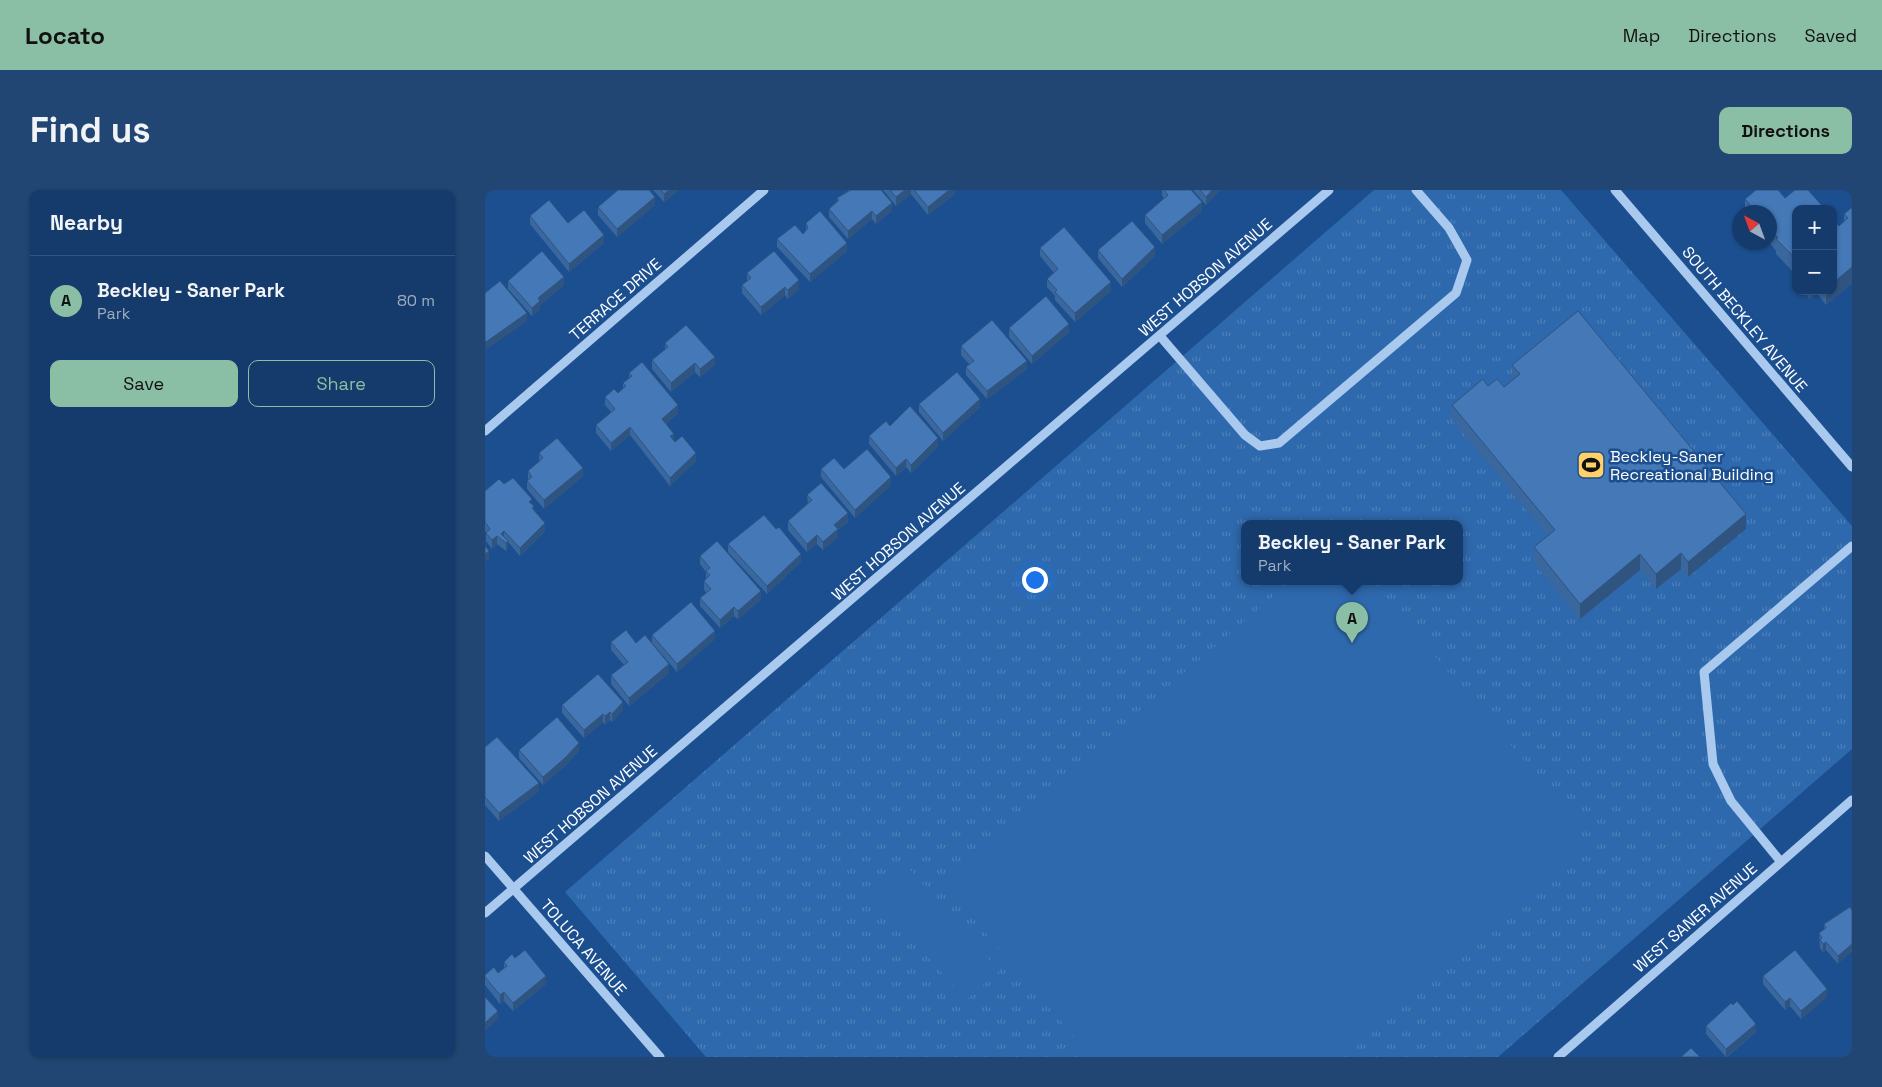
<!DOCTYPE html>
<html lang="en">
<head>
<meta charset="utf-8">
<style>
  body { margin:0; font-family:"Space Grotesk",sans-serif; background:#214673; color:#f1f3f6 }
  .controls { position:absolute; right:15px; top:15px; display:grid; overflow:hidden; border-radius:10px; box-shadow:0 1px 4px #0004 }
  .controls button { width:45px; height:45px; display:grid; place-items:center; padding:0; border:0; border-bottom:1px solid #33557e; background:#143b6b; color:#f1f3f6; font:25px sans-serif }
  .compass { position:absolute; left:1247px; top:15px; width:45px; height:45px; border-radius:50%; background:#143b6b; box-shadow:0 1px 4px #0004; rotate:319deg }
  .you { position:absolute; left:549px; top:389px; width:18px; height:18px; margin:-12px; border:4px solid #fff; border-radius:50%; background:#1a73e8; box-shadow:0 0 0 8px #1a73e833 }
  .badge { display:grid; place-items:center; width:32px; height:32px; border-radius:50%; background:#8abfa5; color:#111; font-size:16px; font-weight:700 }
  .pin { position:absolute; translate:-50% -41px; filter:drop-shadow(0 1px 2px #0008) }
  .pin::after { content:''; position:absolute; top:26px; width:18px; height:15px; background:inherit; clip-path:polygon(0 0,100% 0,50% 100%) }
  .popup { position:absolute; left:756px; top:330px; width:222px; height:65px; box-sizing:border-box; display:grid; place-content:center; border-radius:10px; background:#143b6b; filter:drop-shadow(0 1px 4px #0005); font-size:16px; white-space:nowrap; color:#9dadc1 }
  .popup b { font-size:19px; color:#f1f3f6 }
  .popup::after { content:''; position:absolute; left:50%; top:100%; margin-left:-10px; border:10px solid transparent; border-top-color:#143b6b }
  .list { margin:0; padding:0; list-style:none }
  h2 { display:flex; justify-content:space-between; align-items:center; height:65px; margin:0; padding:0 20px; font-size:21px }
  h2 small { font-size:16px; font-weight:400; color:#9dadc1 }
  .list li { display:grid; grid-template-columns:32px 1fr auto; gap:15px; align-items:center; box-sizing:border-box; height:90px; padding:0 20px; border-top:1px solid #33557e }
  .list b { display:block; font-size:19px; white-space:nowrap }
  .list p { margin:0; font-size:16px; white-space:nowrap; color:#9dadc1 }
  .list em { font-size:16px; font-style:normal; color:#9dadc1 }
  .actions { display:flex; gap:10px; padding:15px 20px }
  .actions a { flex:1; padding:11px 0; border:1px solid #8abfa5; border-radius:10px; text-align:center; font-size:18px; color:#8abfa5 }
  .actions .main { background:#8abfa5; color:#111 }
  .map { position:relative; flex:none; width:1367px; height:867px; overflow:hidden; border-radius:10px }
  header { display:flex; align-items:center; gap:30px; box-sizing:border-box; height:70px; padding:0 25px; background:#8abfa5; color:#111 }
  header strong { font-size:24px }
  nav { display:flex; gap:28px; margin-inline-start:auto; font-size:18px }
  .intro { display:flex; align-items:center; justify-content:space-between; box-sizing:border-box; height:120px; padding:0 30px }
  h1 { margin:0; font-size:35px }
  .button { padding:12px 22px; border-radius:10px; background:#8abfa5; color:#111; font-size:18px; font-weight:700 }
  main { display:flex; gap:30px; padding:0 30px }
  aside { flex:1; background:#143b6b; border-radius:10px; box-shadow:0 1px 4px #0004 }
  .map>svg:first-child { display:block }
</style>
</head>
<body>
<header>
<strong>Locato</strong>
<nav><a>Map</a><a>Directions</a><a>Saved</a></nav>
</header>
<div class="intro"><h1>Find us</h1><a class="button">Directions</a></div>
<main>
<aside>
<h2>Nearby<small></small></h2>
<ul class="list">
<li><span class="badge">A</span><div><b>Beckley - Saner Park</b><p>Park</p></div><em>80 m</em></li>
</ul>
<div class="actions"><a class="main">Save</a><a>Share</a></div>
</aside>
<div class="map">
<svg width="1367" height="867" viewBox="0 0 1367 867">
  <defs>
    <pattern id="grass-tufts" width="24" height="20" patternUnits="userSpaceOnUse" patternTransform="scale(1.25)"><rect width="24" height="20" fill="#2e69ad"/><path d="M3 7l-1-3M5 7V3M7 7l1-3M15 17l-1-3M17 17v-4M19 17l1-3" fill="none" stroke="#4d80b9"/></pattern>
  </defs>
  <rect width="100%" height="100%" fill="#1b4f8f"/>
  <path fill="url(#grass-tufts)" fill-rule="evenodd" d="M889 0H1076L1367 336V559L1013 867H221L80 702ZM760 334H974V392H760Z"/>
  <path fill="#2e69ad" d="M805 392H886L1093 633 1091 661 851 867H607L456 691Z
    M422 676 514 781 481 810 389 705Z"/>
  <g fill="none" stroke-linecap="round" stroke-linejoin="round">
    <path stroke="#a9c9ee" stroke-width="9" d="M1130 0 1367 277
      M675 146 760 245 775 256 794 253 971 103 982 70 964 38 931 0
      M0 241 279 0
      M0 666 175 867
      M1296 672 1246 611 1228 574 1219 482 1367 356
      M0 723 844 0
      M1073 867 1367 610"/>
  </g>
  <path fill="#3a679d" d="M168 0H194L179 12Z
    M363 0H396L407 21 391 34 387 29 363 49 344 27V19L352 12V8L363 1Z
    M398 0H470V4L443 25 426 4 411 16Z
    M677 0H706L717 21 677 54 660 33V25L679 8 677 6Z
    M708 0H735L721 15Z
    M1260 9 1311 19V92L1309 90V83L1291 64V61L1284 52V22H1260Z
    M170 15 132 47 113 25V17Z
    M1367 19V93L1341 115 1332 103 1325 109 1319 101H1348L1354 36 1359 31V24Z
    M45 26 119 53 84 82 45 34Z
    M321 33 362 61 325 92 292 57V49L318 44 321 41Z
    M555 58 626 101 590 132 570 110V106L562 97V89L569 83 555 66Z
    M613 60 670 66 637 97 613 68Z
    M262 83 314 99 303 109 300 105 276 125 257 103V95L262 91Z
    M23 91 79 95 55 115V119L47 126 23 99Z
    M524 138 584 142 547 174 524 147Z
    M180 153 230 175 215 187 210 182 186 202 167 179V170L180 160Z
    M476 156 542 179 502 209 481 185V177L485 175 476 165Z
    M1027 175 1261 339 1203 387 1196 379 1171 399 1155 380 1095 429 1049 373V357L1063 346 967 230V215L1003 196 1019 197 1027 190Z
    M144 183 193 223 181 234 189 251 211 271 185 296 145 245 126 261 111 243V235L126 222 120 215V207L133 203 138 198V193L144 188Z
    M434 214 495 217 458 251 434 222Z
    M405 236 453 256 426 283 421 277 411 286 384 254V246Z
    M54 263 98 286 59 319 42 299V291L43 290V281L54 272Z
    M336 279H359L406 295 370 328 336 287Z
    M19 294 47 314 49 320 60 341 35 366 23 352V360L21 361 12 354 7 359 1 351V342L0 341V301Z
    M322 305 363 332 353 340V347L338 360 332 354 322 362 303 340V331L323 314Z
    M243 354 316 372 282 404 243 362Z
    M215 366 276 410 253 429 249 426 235 438 215 416V408L221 403 219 399V391L221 389V382L215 374Z
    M167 445 230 449 192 482 168 454 184 483 144 516 126 494V485L139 475 126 460V452L167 453Z
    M77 515 138 520 127 532 125 530 120 535 118 532 99 548 77 523Z
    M0 557 54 601 14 631 0 615Z
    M34 560 94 561 80 576 58 595 34 568Z
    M1365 717 1353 774 1341 760 1338 762 1335 758 1334 743 1339 740V734Z
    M30 768 61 794 28 821 19 811 15 814 0 795V785L13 783 19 778V772Z
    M1278 786 1342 807 1316 829 1305 816 1300 820 1278 794Z
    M1221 836 1271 842 1242 867H1241L1221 844Z"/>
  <path fill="#305480" d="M184 0H194L179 12V4Z
    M420 0H426V4L411 16V7Z
    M464 0H470V4L443 25V17Z
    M727 0H735L721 15V7Z
    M170 7V15L132 47V39Z
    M717 12V21L677 54V45Z
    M407 13V21L391 34V26Z
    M387 21V29L363 49V41Z
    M119 45V53L84 82V74Z
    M362 53V61L325 92V84Z
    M670 57V66L637 97V89Z
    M1367 77V93L1341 115V101H1348V93Z
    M79 87V95L55 115V119L47 126V118L53 108Z
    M314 90V99L303 109V100Z
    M626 92V101L590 132V123Z
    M300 97V105L276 125V117Z
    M1325 101H1332V103L1325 109Z
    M42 123V131L1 160V152Z
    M584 134V142L547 174V166Z
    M230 167V175L215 187V179Z
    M542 171V179L502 209V201Z
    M210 173V182L186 202V193Z
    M495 209V217L458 251V243Z
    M193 215V223L177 237V229Z
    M145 237V245L126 261V253Z
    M189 244V252L185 246Z
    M453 248V256L426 283V275Z
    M211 263V271L185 296V288Z
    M421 269V277L411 286V278Z
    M98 278V286L59 319V310Z
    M406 287V295L370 328V320Z
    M363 323V332L353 340V347L338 360V352L349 335Z
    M1261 324V339L1203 387V372Z
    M60 333V341L35 366V358Z
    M19 341V349L16 344Z
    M332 345V354L322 362V354Z
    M12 346V354L7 359V350Z
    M23 351V360L21 361V353Z
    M4 361V369L0 372V364Z
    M1196 363V379L1171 399V384Z
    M316 364V372L282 404V396Z
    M1155 364V380L1095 429V414Z
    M276 401V410L253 429V421Z
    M249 417V426L235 438V430Z
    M230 441V449L192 482V474Z
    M184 474V483L144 516V508Z
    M138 512V520L127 532V524Z
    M125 522V530L120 535V526Z
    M118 524V532L99 548V540Z
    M94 553V561L80 576 58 595V587Z
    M54 593V601L14 631V623Z
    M1341 752V760L1338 762V754Z
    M1367 754V762L1353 774V766Z
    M61 786V794L28 821V813Z
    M1342 799V807L1316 829V821Z
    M19 802V811L15 814V805Z
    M1305 808V816L1300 820V812Z
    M13 821V829L0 841V833Z
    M1271 834V842L1241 867V859Z"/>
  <path fill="#4478b7" stroke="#305480" d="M133 0H164L170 7 132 39 113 17Z
    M176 0H184L179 4Z
    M366 0H396L407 13 391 26 387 21 363 41 344 19 354 10 352 8Z
    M405 0H420L411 7Z
    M429 0H464L443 17Z
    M679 0H706L717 12 677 45 660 25 683 5Z
    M715 0H727L721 7Z
    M1271 0H1293L1300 8 1310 0H1323L1340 19H1311V69L1291 49 1293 48 1284 38V22H1271L1260 9Z
    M64 10 83 33 99 20 119 45 84 74 45 26Z
    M1366 18 1367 19V77L1348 93V29L1354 36 1363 28 1359 24Z
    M335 21 362 53 325 84 292 49 310 35 318 44 323 38 321 33Z
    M647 31 670 57 637 89 613 60Z
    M579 37 626 92 590 123 570 102 572 100 562 89 573 79 555 58Z
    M57 61 79 87 53 108 55 111 47 118 23 91Z
    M289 61 314 90 303 100 300 97 276 117 257 95 266 88 262 83Z
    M15 91 42 123 1 152 0 151V103Z
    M561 106 584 134 547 166 524 138Z
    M1093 121 1261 324 1203 372 1196 363 1171 384 1155 364 1095 414 1049 357 1070 340 967 215 998 189 1003 196 1012 189 1019 197 1035 184 1027 175Z
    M507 130 542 171 502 201 481 177 489 171 476 156Z
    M201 135 230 167 215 179 210 173 186 193 167 170 183 157 180 153Z
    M157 172 193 215 177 229 189 244 185 246 190 252 197 246 211 263 185 288 145 237 126 253 111 235 130 219 120 207 129 199 133 203 141 196 138 193 147 186 144 183Z
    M472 182 495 209 458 243 434 214Z
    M425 216 453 248 426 275 421 269 411 278 384 246 401 231 405 236Z
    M72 248 98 278 59 310 42 291 47 287 43 281 58 268 54 263Z
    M382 259 406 287 370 320 336 279 349 268 359 279Z
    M28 288 47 309 44 312 49 316 47 318 60 333 35 358 19 341 16 344 23 351 21 353 12 346 7 350 1 343 5 339 0 332V301L14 289 19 294Z
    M336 293 363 323 349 335 353 339 338 352 332 345 322 354 303 331 327 310 322 305Z
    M279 325 291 339 294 337 316 364 282 396 243 354Z
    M232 351 276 401 253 421 249 417 235 430 215 408 226 399 219 391 225 385 221 381 225 378 215 366Z
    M0 356 4 361 0 364Z
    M206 412 230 441 192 474 167 445Z
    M141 440 151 453 160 445 184 474 144 508 126 485 143 472 126 452Z
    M113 484 138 512 127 524 125 522 120 526 118 524 99 540 77 515Z
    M72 527 94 553 80 568 58 587 34 560Z
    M12 547 54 593 14 623 0 607V557Z
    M1365 717 1367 720V754L1353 766 1341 752 1338 754 1335 750 1337 748 1334 743 1341 738 1339 734Z
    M40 760 61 786 28 813 19 802 15 805 0 787V785L9 777 13 783 22 776 19 772 27 764 30 768Z
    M1310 760 1342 799 1316 821 1305 808 1300 812 1278 786Z
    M0 807 13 821 0 833Z
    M1252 811 1271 834 1241 859 1221 836 1246 813 1248 815Z
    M1206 858 1215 867H1196Z"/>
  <defs>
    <g id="stadium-square" transform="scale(1.4375)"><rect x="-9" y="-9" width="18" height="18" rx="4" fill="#ffd166" stroke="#1b4f8f"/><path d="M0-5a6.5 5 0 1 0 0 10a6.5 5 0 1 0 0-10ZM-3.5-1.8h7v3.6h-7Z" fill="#111"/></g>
  </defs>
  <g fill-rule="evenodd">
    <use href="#stadium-square" x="1106" y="275"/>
  </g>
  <g text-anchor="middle" stroke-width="5" stroke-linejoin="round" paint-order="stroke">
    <g font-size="16" fill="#fff" stroke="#1b4f8f">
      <text transform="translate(720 87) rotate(-41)" y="6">WEST HOBSON AVENUE</text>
      <text transform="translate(130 109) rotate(-41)" y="6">TERRACE DRIVE</text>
      <text transform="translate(1260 129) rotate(50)" y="6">SOUTH BECKLEY AVENUE</text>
      <text transform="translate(413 351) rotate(-41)" y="6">WEST HOBSON AVENUE</text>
      <text transform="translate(105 614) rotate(-41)" y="6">WEST HOBSON AVENUE</text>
      <text transform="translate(1210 727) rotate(-41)" y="6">WEST SANER AVENUE</text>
      <text transform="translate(99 757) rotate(49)" y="6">TOLUCA AVENUE</text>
    </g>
    <g font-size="16" fill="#fff" stroke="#1b4f8f" text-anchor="start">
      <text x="1125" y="272">Beckley-Saner<tspan x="1125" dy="18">Recreational Building</tspan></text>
    </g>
  </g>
</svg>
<div class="controls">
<button>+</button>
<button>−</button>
</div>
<svg class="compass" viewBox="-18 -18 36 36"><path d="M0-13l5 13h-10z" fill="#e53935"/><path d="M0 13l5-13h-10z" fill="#9dadc1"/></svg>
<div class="you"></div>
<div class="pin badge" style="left:867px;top:453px">A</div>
<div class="popup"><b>Beckley - Saner Park</b>Park</div>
</div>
</main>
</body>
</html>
